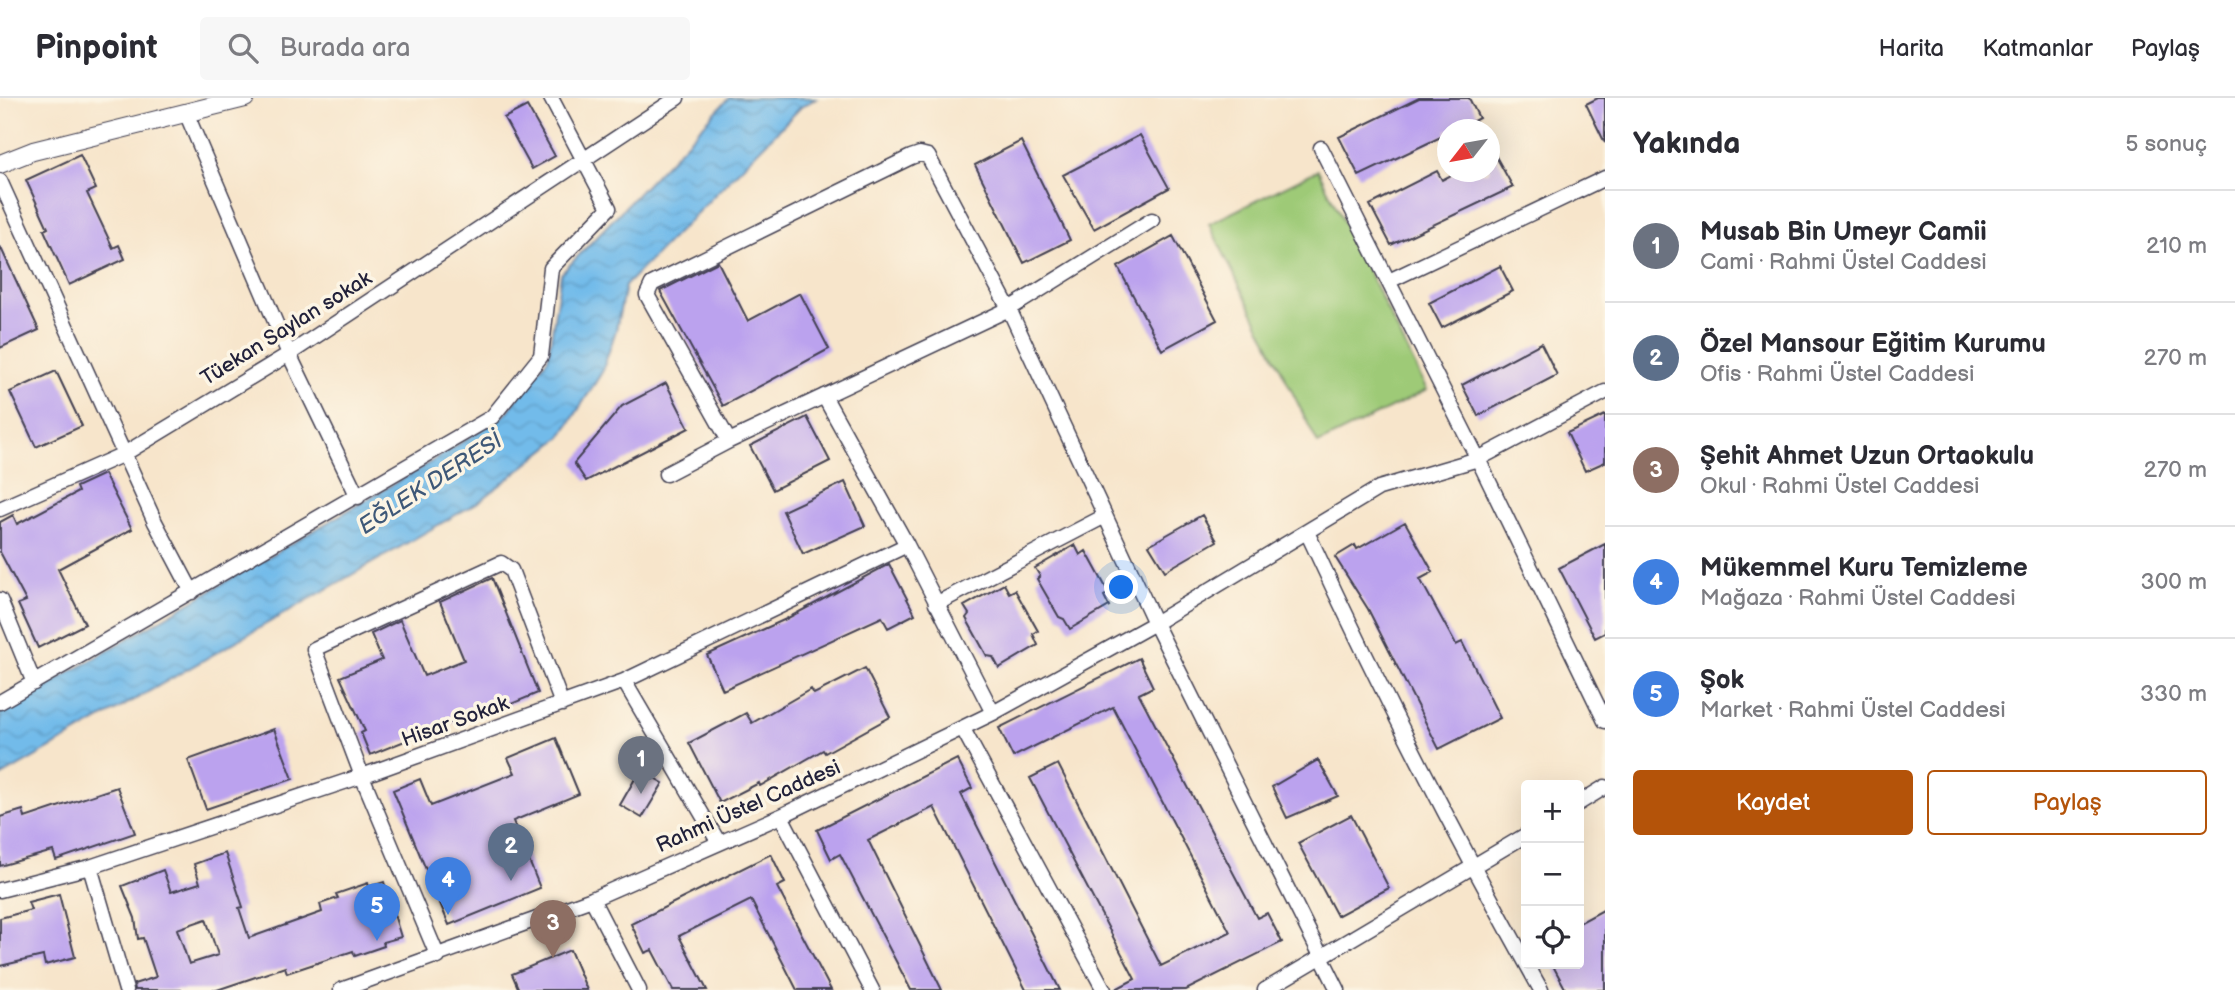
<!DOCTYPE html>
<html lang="tr">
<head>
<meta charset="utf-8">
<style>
  body { margin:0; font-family:"Balsamiq Sans",sans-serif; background:#f7f7f7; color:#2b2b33 }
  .controls { position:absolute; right:21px; bottom:21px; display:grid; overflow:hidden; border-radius:7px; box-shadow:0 7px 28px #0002 }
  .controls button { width:63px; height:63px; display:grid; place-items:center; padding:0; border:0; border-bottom:2px solid #e1e1e2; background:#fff; color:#2b2b33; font:35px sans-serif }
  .compass { position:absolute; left:1437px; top:21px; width:63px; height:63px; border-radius:50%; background:#fff; box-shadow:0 7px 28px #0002; rotate:239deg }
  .you { position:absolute; left:1122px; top:490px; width:24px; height:24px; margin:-18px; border:5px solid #fff; border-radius:50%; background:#1a73e8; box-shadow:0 0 0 10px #1a73e833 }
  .badge { display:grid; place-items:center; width:46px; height:46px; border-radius:50%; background:#b45309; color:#fff; font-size:23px; font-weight:700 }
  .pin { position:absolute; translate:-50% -58px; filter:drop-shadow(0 2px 4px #0008) }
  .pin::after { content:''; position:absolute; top:37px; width:24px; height:21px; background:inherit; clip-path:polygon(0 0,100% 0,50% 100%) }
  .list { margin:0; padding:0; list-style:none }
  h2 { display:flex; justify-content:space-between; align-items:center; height:91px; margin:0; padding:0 28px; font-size:30px }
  h2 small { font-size:23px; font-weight:400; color:#7c7c81 }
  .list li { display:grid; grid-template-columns:46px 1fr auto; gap:21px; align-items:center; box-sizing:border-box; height:112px; padding:0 28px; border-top:2px solid #e1e1e2 }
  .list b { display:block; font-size:26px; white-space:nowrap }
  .list p { margin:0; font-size:23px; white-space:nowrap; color:#7c7c81 }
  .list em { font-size:23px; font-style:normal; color:#7c7c81 }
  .actions { display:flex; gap:14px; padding:21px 28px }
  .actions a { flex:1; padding:16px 0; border:2px solid #b45309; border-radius:7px; text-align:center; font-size:24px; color:#b45309 }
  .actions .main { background:#b45309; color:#fff }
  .icon { flex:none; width:38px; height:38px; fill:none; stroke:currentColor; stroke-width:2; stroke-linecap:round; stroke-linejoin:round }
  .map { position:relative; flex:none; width:1605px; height:892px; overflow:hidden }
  header { display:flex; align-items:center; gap:42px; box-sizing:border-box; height:98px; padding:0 35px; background:#fff; border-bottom:2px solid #e1e1e2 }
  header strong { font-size:33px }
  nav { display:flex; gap:38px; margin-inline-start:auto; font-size:24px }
  .search { width:490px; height:63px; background:#f7f7f7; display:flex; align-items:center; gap:18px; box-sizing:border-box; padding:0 24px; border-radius:7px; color:#7c7c81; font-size:26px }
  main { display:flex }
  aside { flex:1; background:#fff }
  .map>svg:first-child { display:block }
</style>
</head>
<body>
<header>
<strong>Pinpoint</strong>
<div class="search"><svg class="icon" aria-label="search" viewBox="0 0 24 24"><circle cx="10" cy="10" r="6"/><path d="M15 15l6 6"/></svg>Burada ara</div>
<nav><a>Harita</a><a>Katmanlar</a><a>Paylaş</a></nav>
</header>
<main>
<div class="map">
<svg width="1605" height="892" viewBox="0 0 1605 892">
  <defs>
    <pattern id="water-waves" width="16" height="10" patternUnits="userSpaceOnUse" patternTransform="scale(1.75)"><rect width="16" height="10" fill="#72bbea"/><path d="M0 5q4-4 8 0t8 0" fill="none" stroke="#62a0ca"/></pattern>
  </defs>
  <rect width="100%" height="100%" fill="#fcf5e5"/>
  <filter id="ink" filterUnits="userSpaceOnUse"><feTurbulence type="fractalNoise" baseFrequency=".0143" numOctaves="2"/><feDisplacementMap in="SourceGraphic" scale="14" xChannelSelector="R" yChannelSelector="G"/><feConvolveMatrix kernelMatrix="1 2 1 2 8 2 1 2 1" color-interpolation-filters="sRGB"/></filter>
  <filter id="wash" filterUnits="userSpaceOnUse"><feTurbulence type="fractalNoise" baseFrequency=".00686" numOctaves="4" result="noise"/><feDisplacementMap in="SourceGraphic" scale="28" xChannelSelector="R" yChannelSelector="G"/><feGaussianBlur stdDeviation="1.57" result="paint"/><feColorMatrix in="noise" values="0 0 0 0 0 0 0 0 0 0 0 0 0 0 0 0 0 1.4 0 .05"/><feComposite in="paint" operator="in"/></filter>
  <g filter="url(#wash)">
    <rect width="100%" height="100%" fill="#f7e5cb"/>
    <path fill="#9eca77" stroke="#607659" stroke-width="2" d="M1318 72 1427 292 1318 346 1209 126Z"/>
    <path fill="url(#water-waves)" stroke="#4a6e92" stroke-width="2" d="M729 0H817L801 9 625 188 616 232 602 274 561 339 480 403 0 679V615L423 369 506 316 548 260 561 176Z"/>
    <g id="blocks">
      <path fill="#bba2ee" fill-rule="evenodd" d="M1419 0H1469L1479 20 1457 32H1447V36L1359 78 1339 39Z
        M1598 0H1605V45L1586 6Z
        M527 8 555 58 532 71 504 20Z
        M1140 37 1169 90 1094 131 1063 77Z
        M1021 43 1070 142 1024 165 975 67Z
        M1489 46 1513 89 1391 147 1370 107 1437 73 1442 82 1457 74H1489Z
        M80 57 96 91 87 95 113 150 119 147 125 161 69 187 44 132 48 130 26 82Z
        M1173 138 1217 222 1162 252 1118 169Z
        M0 148 39 232 0 250Z
        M718 164 748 223 800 195 829 251 723 308 660 193Z
        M1500 168 1513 193 1442 230 1429 205Z
        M1541 245 1557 277 1478 318 1462 287Z
        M56 273 82 328 36 349 10 294Z
        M666 285 689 330 586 383 574 365 622 308Z
        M1605 317V364L1585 373 1567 335Z
        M807 319 830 363 773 392 750 348Z
        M104 376 132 431 58 471 85 526 38 550 18 506 26 503 0 454V424L13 417 17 426 78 394 76 389Z
        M845 384 865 428 803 456 783 413Z
        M1202 417 1217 443 1165 473 1149 447Z
        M1405 424 1433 474 1420 481 1456 547 1462 544 1500 620 1439 651 1368 511 1335 459 1355 447 1357 451Z
        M1605 446V535L1595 540 1559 470Z
        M1075 447 1080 457 1086 453 1109 495 1104 498 1109 508 1070 531 1064 521 1059 519 1037 481 1040 478 1035 470Z
        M889 466 915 516 888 530 882 519 723 592 707 557 786 521Z
        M492 480 538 595 484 617 482 612 370 657 361 635 365 633 340 579 382 562 371 536 400 522 424 578 464 562 440 504Z
        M1004 486 1009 495 1015 492 1038 533 1033 536 1038 547 999 570 993 559 987 558 966 520 969 516 964 508Z
        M1139 560 1153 589 1139 596 1257 820 1267 815 1282 844 1186 892H1114L1135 881 1030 680 1058 666 1161 868 1230 834 1113 609 1013 659 999 630Z
        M865 570 890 619 825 655 823 652 760 688 759 685 720 705 689 645 746 615 752 625 811 591 814 596Z
        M274 631 293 681 206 711 188 662Z
        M556 640 579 696 513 723 540 790 449 827 393 692 420 681 431 708 515 675 508 660Z
        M957 661 972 690 961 696 1060 892H1026L934 709 868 742 942 892H911L840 756 831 761 817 732Z
        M1318 662 1338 698 1287 720 1272 689Z
        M640 672 663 685 642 720 620 707Z
        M117 689 135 735 56 762 53 753 0 768V719L23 712 25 720Z
        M1351 717 1389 790 1337 818 1298 745Z
        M225 755 243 809 239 810 249 840 322 814 320 806 338 800 336 796 368 785 369 789 384 784 401 839 383 844 384 848 355 858 353 853 287 875 285 869 217 892H135L134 886 156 879 143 840 138 841 135 820 122 788 163 772 171 794 200 785 194 766ZM206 821 218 857 189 866 177 831Z
        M771 756 785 785 777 789 831 892H797L751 802 679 838 707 892H673L652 852 645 855 631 826Z
        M59 796 75 859 45 867 43 858 0 868V820L31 812 28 804Z
        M1605 811V892H1566L1552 866H1579V825Z
        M570 852 587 892H519L512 876Z"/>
    </g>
  </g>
  <g filter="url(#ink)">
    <use href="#blocks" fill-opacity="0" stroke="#423f51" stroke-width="2"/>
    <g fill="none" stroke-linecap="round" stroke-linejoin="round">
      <g stroke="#423f51" stroke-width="17">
        <path id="minor" d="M187 17 289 256 358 399
          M1321 50 1478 361 1605 623
          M0 83 155 424 192 494
          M1389 183 1605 80
          M824 298 907 447 993 615
          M729 343 647 197 652 186 911 59 920 56 928 58 1009 211 1155 525 1338 892
          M666 376 729 343 1009 211 1152 122
          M0 411 124 356 289 256 677 0
          M1307 434C1379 590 1457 742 1541 892
          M0 502 34 585
          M936 506 1105 418
          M624 583 719 745
          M0 604 492 319 541 258 551 170 609 110 551 0
          M963 631 1104 892
          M1579 705 1605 689
          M781 718 872 892
          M90 769 126 892
          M0 792 90 769 362 678 624 583 907 447
          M592 801 639 892
          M438 859 362 678 314 551 501 465 511 472 562 606
          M341 892 592 801 781 718 993 615 1155 525 1379 390 1478 361 1605 294
          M1265 892 1526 737"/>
      </g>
      <g stroke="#423f51" stroke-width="20">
        <path id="tertiary" d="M0 66 33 53 245 0"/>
      </g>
      <use href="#minor" stroke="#fff" stroke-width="14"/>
      <use href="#tertiary" stroke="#fff" stroke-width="18"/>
    </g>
  </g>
  <g text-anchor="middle" stroke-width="7" stroke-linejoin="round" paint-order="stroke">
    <g font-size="21" fill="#22223b" stroke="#fcf5e5">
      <text transform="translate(286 230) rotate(-32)" y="7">Tüekan Saylan sokak</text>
      <text transform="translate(455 623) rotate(-20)" y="7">Hisar Sokak</text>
      <text transform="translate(748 708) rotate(-24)" y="7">Rahmi Üstel Caddesi</text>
    </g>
    <g font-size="23" font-style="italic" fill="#3e5878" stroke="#fcf5e5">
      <text transform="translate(430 385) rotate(-33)" y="8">EĞLEK DERESİ</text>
    </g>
  </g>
</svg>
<div class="controls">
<button>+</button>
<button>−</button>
<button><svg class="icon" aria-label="locate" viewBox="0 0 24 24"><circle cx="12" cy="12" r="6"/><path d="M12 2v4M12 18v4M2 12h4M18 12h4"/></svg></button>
</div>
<svg class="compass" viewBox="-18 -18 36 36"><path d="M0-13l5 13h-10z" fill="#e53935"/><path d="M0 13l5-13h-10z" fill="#7c7c81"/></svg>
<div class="you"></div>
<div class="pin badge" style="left:641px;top:696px;background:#6b7280">1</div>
<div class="pin badge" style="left:511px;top:783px;background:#5c6f8a">2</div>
<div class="pin badge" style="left:553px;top:860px;background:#8d6e63">3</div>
<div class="pin badge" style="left:448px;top:817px;background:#3f7fe0">4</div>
<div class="pin badge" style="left:377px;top:843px;background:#3f7fe0">5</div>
</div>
<aside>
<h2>Yakında<small>5 sonuç</small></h2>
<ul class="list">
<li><span class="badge" style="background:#6b7280">1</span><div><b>Musab Bin Umeyr Camii</b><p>Cami · Rahmi Üstel Caddesi</p></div><em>210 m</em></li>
<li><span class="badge" style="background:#5c6f8a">2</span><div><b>Özel Mansour Eğitim Kurumu</b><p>Ofis · Rahmi Üstel Caddesi</p></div><em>270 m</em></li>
<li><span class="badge" style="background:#8d6e63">3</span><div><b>Şehit Ahmet Uzun Ortaokulu</b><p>Okul · Rahmi Üstel Caddesi</p></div><em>270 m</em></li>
<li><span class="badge" style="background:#3f7fe0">4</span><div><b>Mükemmel Kuru Temizleme</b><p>Mağaza · Rahmi Üstel Caddesi</p></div><em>300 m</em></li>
<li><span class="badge" style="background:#3f7fe0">5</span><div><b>Şok</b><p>Market · Rahmi Üstel Caddesi</p></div><em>330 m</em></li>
</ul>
<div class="actions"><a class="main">Kaydet</a><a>Paylaş</a></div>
</aside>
</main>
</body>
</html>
